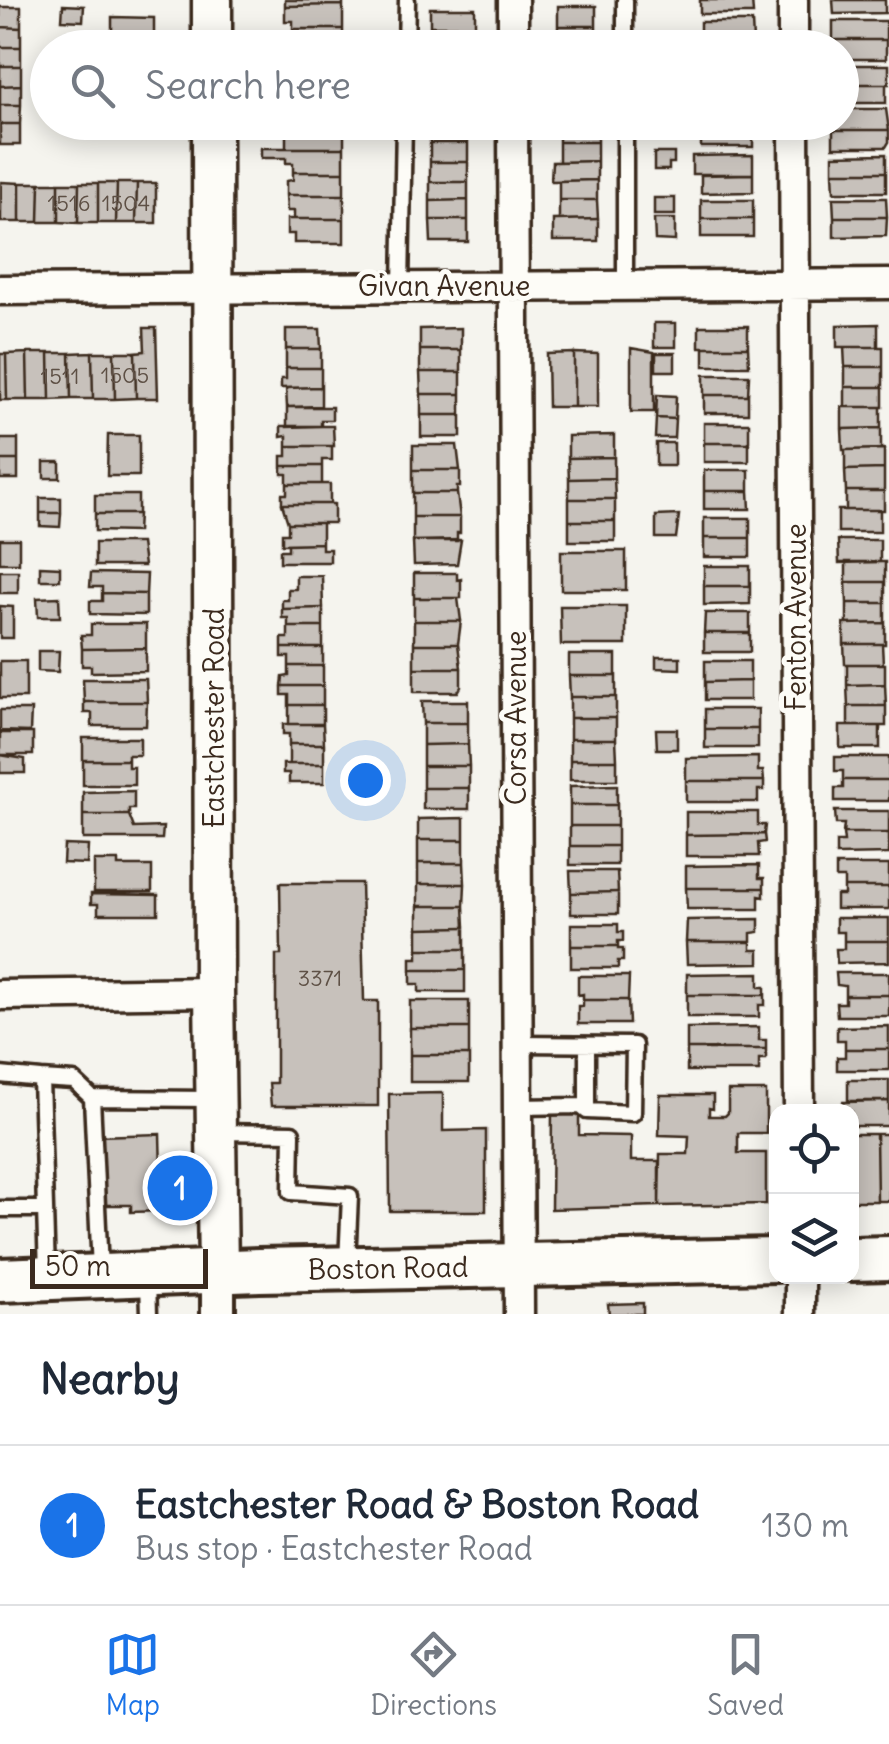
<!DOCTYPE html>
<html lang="en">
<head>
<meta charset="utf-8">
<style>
  body { margin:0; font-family:Delius,sans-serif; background:#f6f6f7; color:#1f2937 }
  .controls { position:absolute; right:30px; bottom:30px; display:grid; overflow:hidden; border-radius:20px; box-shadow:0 5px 25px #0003 }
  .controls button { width:90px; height:90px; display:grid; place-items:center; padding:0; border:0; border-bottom:2px solid #e0e1e3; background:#fff; color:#1f2937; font:50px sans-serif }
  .scale { position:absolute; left:30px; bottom:25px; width:178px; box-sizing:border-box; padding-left:10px; border:5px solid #3b2a1e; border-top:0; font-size:28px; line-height:35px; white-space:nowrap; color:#3b2a1e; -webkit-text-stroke:8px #fdfcf7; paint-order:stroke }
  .you { position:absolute; left:365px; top:780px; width:35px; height:35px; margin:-25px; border:8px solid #fff; border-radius:50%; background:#1a73e8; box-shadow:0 0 0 15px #1a73e833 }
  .badge { display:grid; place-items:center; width:65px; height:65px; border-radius:50%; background:#1a73e8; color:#fff; font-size:32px; font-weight:700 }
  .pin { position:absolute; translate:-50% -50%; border:5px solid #fff; box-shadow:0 2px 10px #0006 }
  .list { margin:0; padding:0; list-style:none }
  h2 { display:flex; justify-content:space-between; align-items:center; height:130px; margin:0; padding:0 40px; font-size:42px }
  h2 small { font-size:32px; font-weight:400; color:#747a83 }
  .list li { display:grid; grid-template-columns:65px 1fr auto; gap:30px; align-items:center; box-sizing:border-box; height:160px; padding:0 40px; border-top:2px solid #e0e1e3 }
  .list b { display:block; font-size:38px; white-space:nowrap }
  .list p { margin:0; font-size:32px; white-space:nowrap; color:#747a83 }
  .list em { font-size:32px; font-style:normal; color:#747a83 }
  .icon { flex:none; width:55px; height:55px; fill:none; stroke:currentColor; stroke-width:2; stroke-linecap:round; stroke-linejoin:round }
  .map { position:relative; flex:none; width:889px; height:1314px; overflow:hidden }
  .search { position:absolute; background:#fff; box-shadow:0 5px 25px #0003; left:30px; right:30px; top:30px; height:110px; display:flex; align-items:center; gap:25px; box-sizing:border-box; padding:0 35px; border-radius:55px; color:#747a83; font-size:38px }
  .sheet { height:290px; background:#fff }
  nav { display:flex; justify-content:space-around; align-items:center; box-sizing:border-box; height:140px; border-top:2px solid #e0e1e3; background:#fff; font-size:28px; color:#747a83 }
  nav a { display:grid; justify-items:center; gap:5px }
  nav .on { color:#1a73e8 }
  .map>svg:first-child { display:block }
</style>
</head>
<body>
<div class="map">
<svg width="889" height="1314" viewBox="0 0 889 1314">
  <rect width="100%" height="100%" fill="#f5f4ee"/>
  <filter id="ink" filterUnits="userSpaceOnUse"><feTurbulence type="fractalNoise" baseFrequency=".01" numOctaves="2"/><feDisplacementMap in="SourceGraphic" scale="20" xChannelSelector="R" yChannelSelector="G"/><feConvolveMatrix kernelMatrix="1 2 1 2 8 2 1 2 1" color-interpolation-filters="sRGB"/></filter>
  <g filter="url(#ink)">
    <path fill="#c7c1bb" stroke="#3b2a1e" stroke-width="2.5" d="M285 0H343V5L285 6Z
      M700 0H752L753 14H700Z
      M833 0H885V13L834 14Z
      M63 5 84 6 83 21 62 20Z
      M343 5V29H293V21H285V6Z
      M558 6H596V26H558Z
      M0 7H21V28L0 27Z
      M430 8H475V26H430Z
      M112 17 154 18V47H112L108 33H112Z
      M833 21H886V40H833Z
      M700 22H752L753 41H700Z
      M430 26H467V46H430Z
      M558 26H596V45H558Z
      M0 27 21 28V47H0Z
      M293 29H343V48H286V37H293Z
      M833 40H886V59H842V48H833Z
      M700 41H753V48H700Z
      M0 47H21V66H0Z
      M842 65H889V84H842Z
      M0 66H21V85L0 86Z
      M842 84H886V103H842Z
      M21 85V105H0V86Z
      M0 105H21L20 124H0Z
      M842 109H886L889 130H833V122H842Z
      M82 122H144V131H137V138L82 137Z
      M597 122V142H559V131H551V123Z
      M701 122H753V129H701Z
      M0 124H20V145H0Z
      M344 124V148H286V132H293V125Z
      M430 124H468V143H430Z
      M701 129H753V147H701Z
      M833 130H889V142L886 147H833Z
      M559 142H597V161L559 162Z
      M430 143H468V162H430Z
      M261 148H344V172H293V163H286V158H261Z
      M654 153H674V163H669V170H654Z
      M886 154V172H833V155Z
      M753 155V174H692V156Z
      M597 161V180L551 181 552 162Z
      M430 162H468V182H430Z
      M293 172H344V195H286V181L293 180Z
      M833 172H886V192H834Z
      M753 174V192L701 193V175Z
      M597 180V200H559V181Z
      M1 182 20 183V222H1Z
      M430 182H468V200L430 201Z
      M20 183H40L39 222H20Z
      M40 183H59V222H39Z
      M59 183H79L78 223 59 222Z
      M79 183H98V223H78Z
      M98 183H117L116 223H98Z
      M117 183H137L136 223H116Z
      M137 183H156V223H136Z
      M286 195H344V219H294V211H287Z
      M654 198H675V215H654Z
      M833 198H886L887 217H834Z
      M468 200V220H430V201Z
      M559 200H597L598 219 559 220Z
      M701 200H753V219H701Z
      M834 217H887L886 236 834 237Z
      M287 219H344V243H294V234H287Z
      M598 219V241H553V220Z
      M654 219H675V241L655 240Z
      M701 219H753V237H701Z
      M430 220H468V242H431Z
      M654 323H676V347H654Z
      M878 324V347H837V325Z
      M699 326H748V347H699Z
      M144 328H156L158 398H136L135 352 145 351Z
      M461 328V350H420V329Z
      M286 329H320L321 349H286Z
      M704 347H748L749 366H704Z
      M844 347H883V367H845Z
      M631 348 654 352V412H631Z
      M286 349H321V368H286Z
      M420 350H461V372H420Z
      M92 352H114L115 399H93Z
      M92 352 93 399H71L70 353Z
      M114 352H135L136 398 115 399Z
      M27 353H49L50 400H28Z
      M27 353 28 400H7L6 354Z
      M49 353H70L71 399 50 400Z
      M574 353 598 354V407H574Z
      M574 353V407H548L547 354Z
      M656 353H675V371H656Z
      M0 354H6L7 400H0Z
      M845 367H883V387H845Z
      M286 368H321V387L281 388V379H286Z
      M420 372H461V394H421Z
      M704 375H749L748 395H704Z
      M321 387V406L287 407 286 388Z
      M845 387H883V407H845Z
      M421 394H461V415H421Z
      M657 395 676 396 675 419 656 418Z
      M704 395H748V413H704Z
      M287 407H332V420H321V426L287 427Z
      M842 407H881V428L842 429Z
      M421 415H461V437H421Z
      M656 418 675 419 674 438H655Z
      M704 423H749V443H704Z
      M281 426H333L334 446H287V436L281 437Z
      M881 428V449L843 450 842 429Z
      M108 435H139V476H107Z
      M614 435V457L568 458V436Z
      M0 439H18V460H0Z
      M656 443H674V466H656Z
      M704 443H749V462H704Z
      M413 445H457L460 470H413Z
      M287 446H332V460H322V466H282V456H287Z
      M884 449V469L845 470V450Z
      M614 457V478L569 479 568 458Z
      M0 460H18V479H0Z
      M44 462H60V478H44Z
      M282 466H322V484H287V474H282Z
      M884 469V491H846L845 470Z
      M413 470H460V487H457V493H413Z
      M704 470H749V491H704Z
      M614 478 615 499H569V479Z
      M287 484H330V504H282V494H287Z
      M704 491H749L750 509H704Z
      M846 491H884V510H846Z
      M413 493H457L460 517H413Z
      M95 495H138V514H95Z
      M40 498H61V513H40Z
      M569 499H615V521H569Z
      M282 504H334V523H288Z
      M838 510H880V532H838Z
      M40 513H61L60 527 40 526Z
      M95 514H138L137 532 95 531Z
      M679 515 676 538H656V516Z
      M413 517H460V533H457V541H413Z
      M704 518H750V538H704Z
      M569 521H615V541H569Z
      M288 523H322V543L282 544V533H288Z
      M704 538H750V557H704Z
      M0 539H19V563H0Z
      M461 540 457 564 414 565 413 541Z
      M838 540H880V562L839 563Z
      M95 543H141L144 566H95Z
      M322 543V549H330V562H280V550H288V544Z
      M561 551H626V590H561Z
      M846 562H885V582H846Z
      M40 566 60 567V580H40Z
      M704 566H750V586H704Z
      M0 571H18V593H0Z
      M91 573 147 574 146 594 102 593V587H90Z
      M414 573H457V580L461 579V598H414Z
      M296 576H322L323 608 282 609V600H288V589H296Z
      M846 582H885V603H847Z
      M704 586H750V604L704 605Z
      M102 593 146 594V615L90 614V601H102Z
      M59 597 60 617H38L37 598Z
      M414 598H458L461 621H414Z
      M847 603H885V623L847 624Z
      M0 606 13 607V638H0Z
      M560 606H626V645H561Z
      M323 608V627H288V618H282V609Z
      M705 613H750V633H704Z
      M414 621H461L458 644H414Z
      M885 623V644H844V624Z
      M91 624H146V648L82 649 81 635H91Z
      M288 627H323V648H282V638H288Z
      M704 633H750V652H704Z
      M414 644H458L461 668H414Z
      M844 644H882L883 664H845Z
      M146 648V671L91 672V666H82V649Z
      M282 648H323V666H289V657H282Z
      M38 651H59L58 672 38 671Z
      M569 655H616V676H569Z
      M656 657H680V669L656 668Z
      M0 661H26V698H0Z
      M705 661H750V681L705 682Z
      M847 664H885V684L847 685Z
      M289 666H323V686H282L283 677 289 676Z
      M414 668H461V687L458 692H414Z
      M569 676H616V697H570Z
      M83 679H146L147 702H84Z
      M750 681V700H705V682Z
      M885 684 886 706H848L847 685Z
      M282 686H323V705H289V695H282Z
      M570 697H616V718H570Z
      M422 701H468V723H423Z
      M84 702H147L146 726H92V713H84Z
      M289 705H323V724H289Z
      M848 706H886V726H848Z
      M705 709H758V729H705Z
      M0 710H31L30 732 0 731Z
      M570 718H616V739H570Z
      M423 723H468V744L423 745Z
      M283 724H323L324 744H289V734H283Z
      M840 726H880V748H840Z
      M656 729H677V749H657Z
      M705 729H758V748H705Z
      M0 733H33V755H0Z
      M83 738H140V755H128V760H83Z
      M570 739H616L617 760H570Z
      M289 744H324V764H289Z
      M468 744 469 766H423V745Z
      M0 755 25 759V773H0Z
      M758 757V771H763L764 781H686V758Z
      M835 757H889V780H843V771H835Z
      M83 760H128V767H134V785H83Z
      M570 760H617V780H570Z
      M283 764H324V783H289V773H283Z
      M423 766H469V788H423Z
      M843 780H889V801H835V788H843Z
      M686 781H764V790H758V802H686Z
      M617 785V805H570V786Z
      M423 788H469V809H423Z
      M134 791V809H129V815H83V792Z
      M570 805H617V826H570Z
      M835 811H889V833H843L844 824H836Z
      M686 812H758V825H765L764 834 686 835Z
      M83 815H129L134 828 163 827 162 839H83Z
      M464 818V840H418V819Z
      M570 826H617V846H570Z
      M843 833H889V854L836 855V842H844Z
      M764 834 765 842 758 843 759 856H686V835Z
      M418 840H464V863H418Z
      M64 845 88 846 87 864 63 863Z
      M570 846H617V865H570Z
      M94 861H118V866H152V892H94Z
      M418 863H464L465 884H418Z
      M759 865V878H764V888H686V866Z
      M836 865H889V887H844V878H836Z
      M570 871H617L618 892 571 893Z
      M280 883H361L364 1001H378V1106H271L269 1083H276V955H281Z
      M418 884H465L464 906H418Z
      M844 887H889V909H836V895H844Z
      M686 888H764V897L759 896V909H687Z
      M618 892V914H571V893Z
      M91 894 158 895V914H98V904H91Z
      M418 906H464L465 927 418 928Z
      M836 918H889V941H844V932H836Z
      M759 919V932L751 933V942H686L687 920Z
      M571 924H618V932H623V941H618V946H571Z
      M465 927V949H418V928Z
      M844 941H889V962L837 963 836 949H844Z
      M686 942H751V950H759V963L687 964Z
      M571 946H618V949H623V961H618V968H571Z
      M418 949H465V970H411V958H418Z
      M411 970H465V992H419V984H411Z
      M759 973V987H765V995H687V974Z
      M836 973H889V995H845V986L837 985Z
      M578 976H629L628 1000H583V994L578 995Z
      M687 995H765V1005H759V1017H687Z
      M845 995H889V1016H837L836 1003H845Z
      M583 1000H628L629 1024H578V1006H583Z
      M410 1001H469V1028H410Z
      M889 1026V1049H845V1040H837V1027Z
      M759 1027V1040H766V1049H687V1028Z
      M410 1028H469V1055H410Z
      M687 1049H766V1059H759V1071H687Z
      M845 1049H889V1070H837V1057H845Z
      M410 1055H469V1082H410Z
      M848 1080H889V1101H848Z
      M728 1091H766V1133H738V1153H766V1204L659 1206 660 1154H688L689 1136 659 1135 660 1095H713V1109L709 1108V1116H725L728 1113Z
      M443 1093V1131L486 1130V1211H390L389 1094Z
      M889 1101V1126H852V1112H843V1102Z
      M552 1112H579V1135L631 1136V1161H659V1206L551 1209Z
      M160 1134 162 1211 131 1212V1205H98L97 1136Z
      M852 1134H876L877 1201H852Z
      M876 1134H889V1201H877Z
      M643 1303V1314H609L608 1304Z"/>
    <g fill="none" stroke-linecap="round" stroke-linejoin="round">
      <g stroke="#3b2a1e" stroke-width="21">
        <path id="service" d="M625 0V48
          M406 48 407 0
          M625 122V286
          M401 287 404 122
          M518 1044 634 1045 633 1113 587 1111 581 1106 518 1107
          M587 1045V1111
          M0 1075 41 1079
          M92 1098 211 1099
          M218 1132 292 1133 291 1192 350 1196 347 1263
          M0 1209H45
          M47 1273 41 1079 74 1081 92 1098 100 1270
          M148 1280 149 1314"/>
      </g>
      <g stroke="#3b2a1e" stroke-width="35">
        <path id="minor" d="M513 0V48
          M793 0V48
          M513 122 519 1314
          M794 122 799 1112
          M0 290 889 284
          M0 995 214 992
          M800 1276V1314"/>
      </g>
      <g stroke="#3b2a1e" stroke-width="40">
        <path id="tertiary" d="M218 1271V1314"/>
      </g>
      <g stroke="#3b2a1e" stroke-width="45">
        <path id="secondary" d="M212 0V48
          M212 122 214 992 218 1271"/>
      </g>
      <g stroke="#3b2a1e" stroke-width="50">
        <path id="primary" d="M852 1259 889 1258
          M0 1280 259 1270 776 1260"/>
      </g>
      <use href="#service" stroke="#fdfcf7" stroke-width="14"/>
      <use href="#minor" stroke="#fdfcf7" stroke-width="28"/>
      <use href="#tertiary" stroke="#fdfcf7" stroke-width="32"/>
      <use href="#secondary" stroke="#fdfcf7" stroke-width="38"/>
      <use href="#primary" stroke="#fdfcf7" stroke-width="42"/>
    </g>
  </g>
  <g text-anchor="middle" stroke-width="10" stroke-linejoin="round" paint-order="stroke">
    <g font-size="22" fill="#5e5045">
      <text x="69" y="211">1516</text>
      <text x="126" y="211">1504</text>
      <text x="125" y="383">1505</text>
      <text x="60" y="384">1511</text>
      <text x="320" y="986">3371</text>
    </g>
    <g font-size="28" fill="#3b2a1e" stroke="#fdfcf7">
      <text x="444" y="296">Givan Avenue</text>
      <text transform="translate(796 617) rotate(-90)" y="10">Fenton Avenue</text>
      <text transform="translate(214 718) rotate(-90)" y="10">Eastchester Road</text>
      <text transform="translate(516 718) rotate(-90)" y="10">Corsa Avenue</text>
      <text transform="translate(388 1268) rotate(-1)" y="10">Boston Road</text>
    </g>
  </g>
</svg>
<div class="controls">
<button><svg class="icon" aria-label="locate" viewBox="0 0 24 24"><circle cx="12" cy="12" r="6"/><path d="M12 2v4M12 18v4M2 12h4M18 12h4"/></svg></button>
<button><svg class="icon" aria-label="layers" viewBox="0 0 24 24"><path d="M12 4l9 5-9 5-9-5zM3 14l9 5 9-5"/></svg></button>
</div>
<div class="scale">50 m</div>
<div class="you"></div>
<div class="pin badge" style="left:180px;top:1188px">1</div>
<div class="search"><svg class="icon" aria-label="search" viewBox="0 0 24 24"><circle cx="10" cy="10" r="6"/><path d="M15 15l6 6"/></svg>Search here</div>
</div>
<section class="sheet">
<h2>Nearby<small></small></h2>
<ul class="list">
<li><span class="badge">1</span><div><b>Eastchester Road &amp; Boston Road</b><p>Bus stop · Eastchester Road</p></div><em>130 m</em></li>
</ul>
</section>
<nav>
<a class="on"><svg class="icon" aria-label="map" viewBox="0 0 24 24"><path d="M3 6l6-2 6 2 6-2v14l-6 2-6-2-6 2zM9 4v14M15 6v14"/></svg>Map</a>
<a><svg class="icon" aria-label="directions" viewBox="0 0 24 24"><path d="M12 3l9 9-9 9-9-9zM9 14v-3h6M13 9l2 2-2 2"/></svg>Directions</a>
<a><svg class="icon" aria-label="saved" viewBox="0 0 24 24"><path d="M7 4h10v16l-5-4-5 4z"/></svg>Saved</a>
</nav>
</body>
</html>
